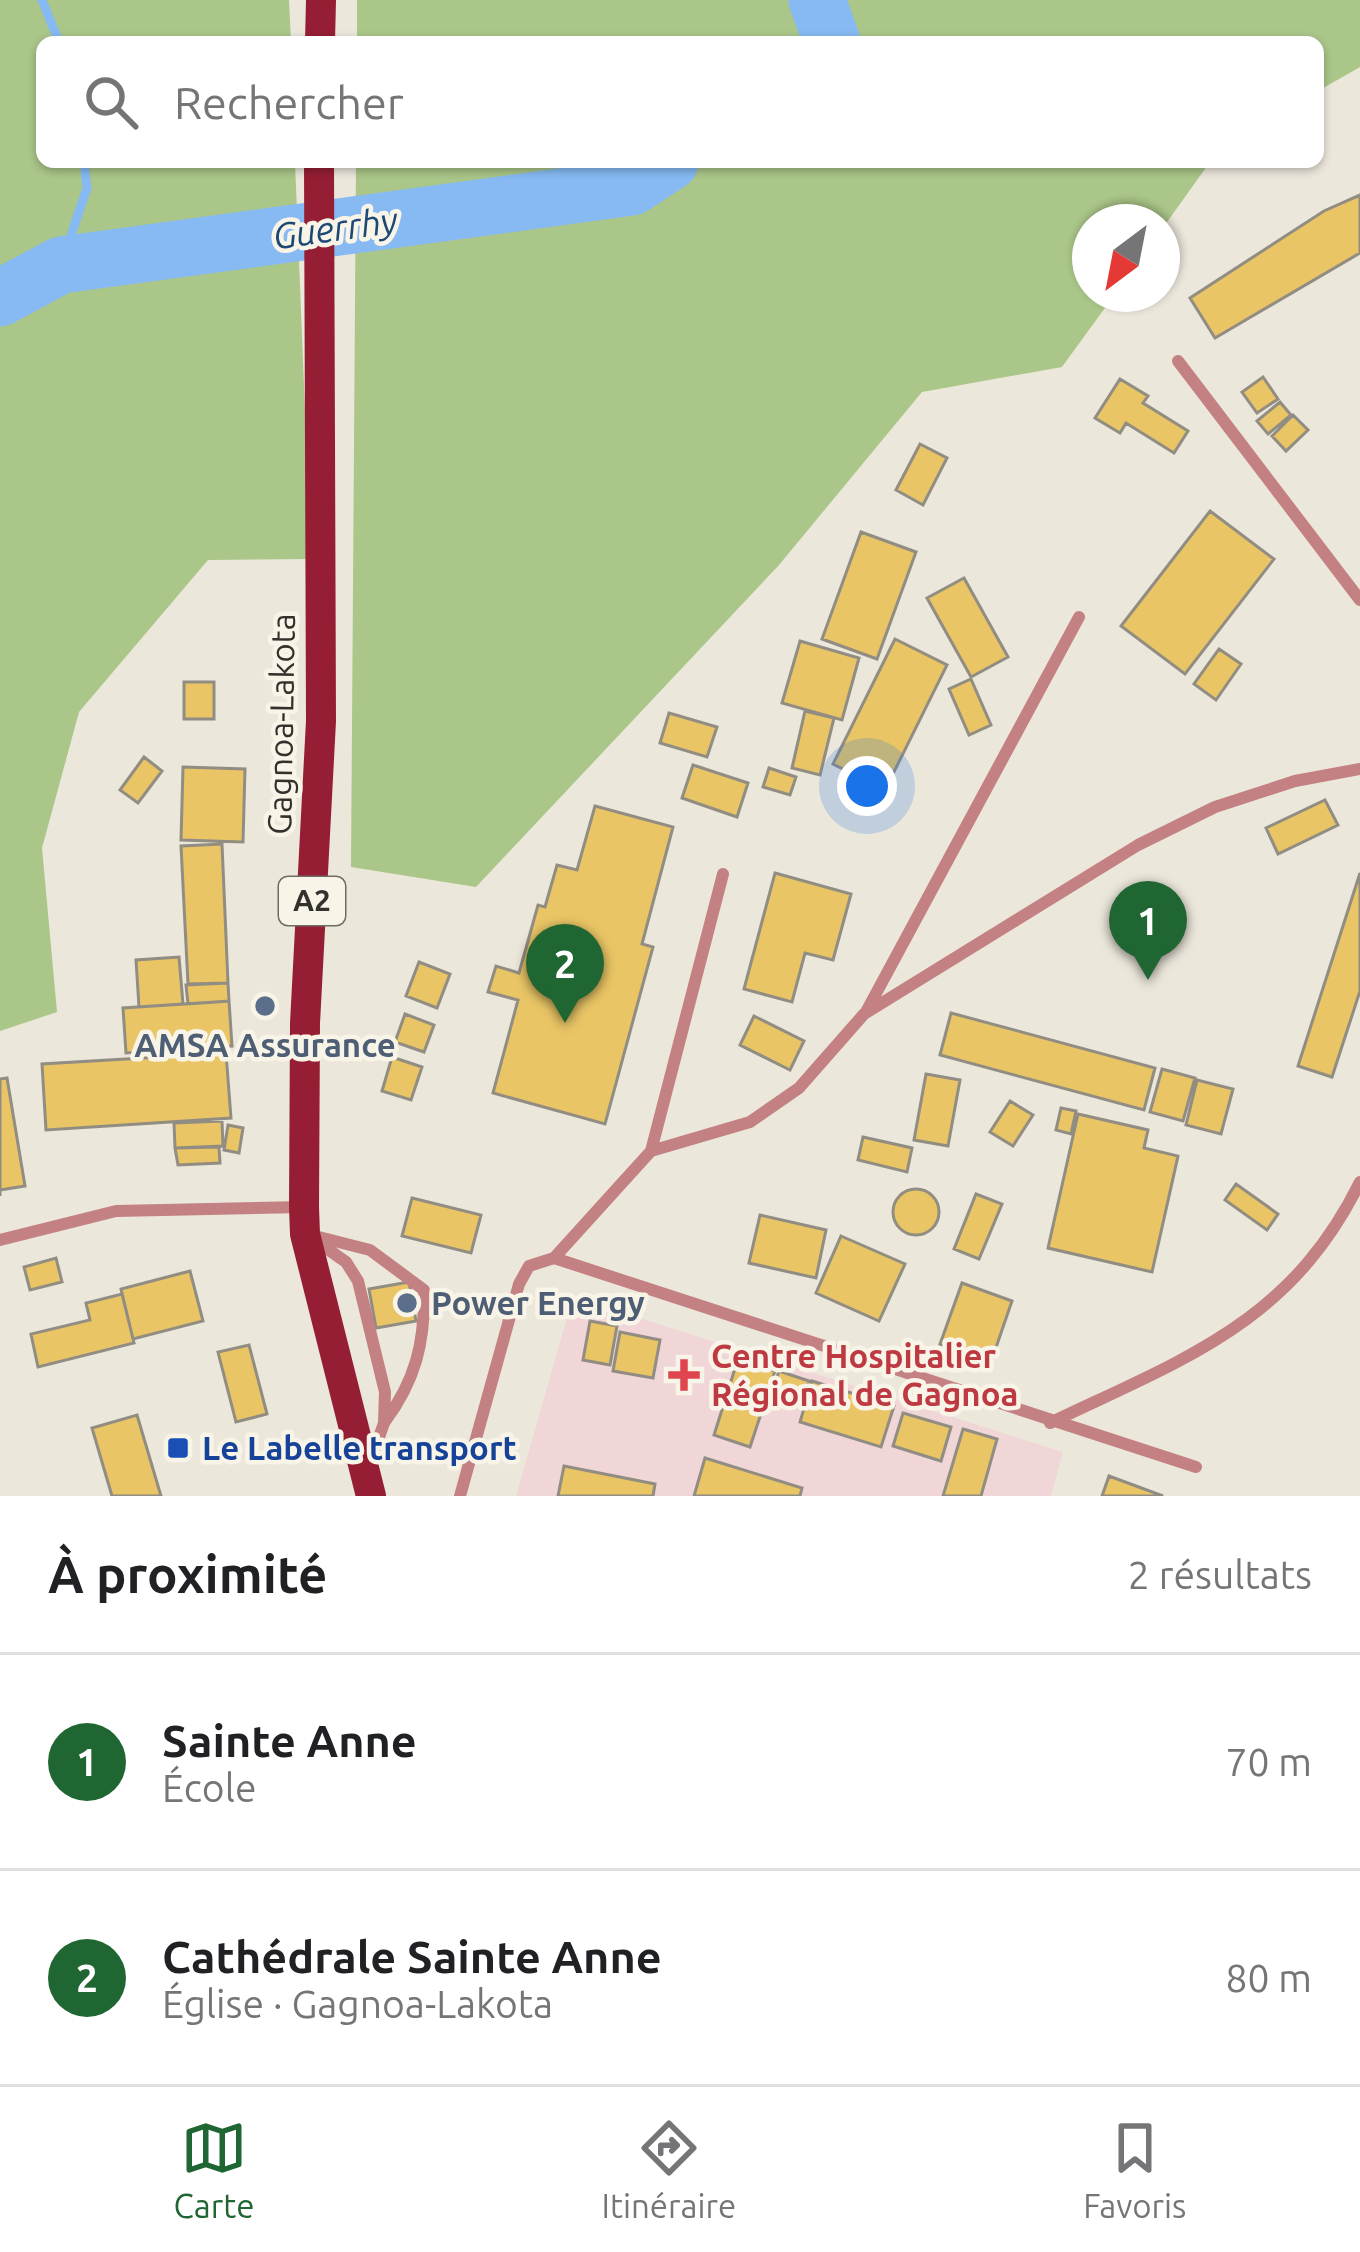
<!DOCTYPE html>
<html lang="fr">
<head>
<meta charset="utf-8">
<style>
  body { margin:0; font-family:Ubuntu,sans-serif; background:#f2f2f2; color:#202124 }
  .compass { position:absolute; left:1072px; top:204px; width:108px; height:108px; border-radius:50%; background:#fff; box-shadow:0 3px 9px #0004; rotate:212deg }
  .you { position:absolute; left:867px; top:786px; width:42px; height:42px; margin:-30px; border:9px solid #fff; border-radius:50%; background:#1a73e8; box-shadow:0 0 0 18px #1a73e833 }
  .badge { display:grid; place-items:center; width:78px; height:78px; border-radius:50%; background:#1f6632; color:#fff; font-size:39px; font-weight:700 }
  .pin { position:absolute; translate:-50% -99px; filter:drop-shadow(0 3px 6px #0008) }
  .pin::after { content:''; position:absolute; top:63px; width:42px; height:36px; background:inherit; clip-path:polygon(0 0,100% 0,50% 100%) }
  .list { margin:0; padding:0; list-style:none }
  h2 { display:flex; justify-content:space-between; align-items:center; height:156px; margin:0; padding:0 48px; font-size:51px }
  h2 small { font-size:39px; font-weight:400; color:#757577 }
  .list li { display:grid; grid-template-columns:78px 1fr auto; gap:36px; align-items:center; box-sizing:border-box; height:216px; padding:0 48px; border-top:3px solid #e0e0e0 }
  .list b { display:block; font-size:45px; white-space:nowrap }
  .list p { margin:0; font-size:39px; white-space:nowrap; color:#757577 }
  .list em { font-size:39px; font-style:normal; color:#757577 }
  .icon { flex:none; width:66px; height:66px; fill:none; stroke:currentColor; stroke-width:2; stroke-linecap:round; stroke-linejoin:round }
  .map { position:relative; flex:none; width:1360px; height:1496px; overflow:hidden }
  .search { position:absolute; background:#fff; box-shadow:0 3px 9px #0004; left:36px; right:36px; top:36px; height:132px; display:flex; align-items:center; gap:30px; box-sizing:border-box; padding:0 42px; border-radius:18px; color:#757577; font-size:45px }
  .sheet { height:588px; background:#fff }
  nav { display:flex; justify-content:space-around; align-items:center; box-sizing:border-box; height:168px; border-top:3px solid #e0e0e0; background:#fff; font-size:33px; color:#757577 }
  nav a { display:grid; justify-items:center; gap:6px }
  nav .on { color:#1f6632 }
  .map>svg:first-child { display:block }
</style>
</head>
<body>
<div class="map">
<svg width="1360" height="1496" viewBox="0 0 1360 1496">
  <rect width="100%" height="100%" fill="#ece7db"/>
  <path fill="#f1d6d8" d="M573 1297 1063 1452 1051 1496H516Z"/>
  <path fill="#aac689" d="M0 0H289L291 42H42V162H295L311 559 208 560 79 712 42 848 57 1012 0 1031Z
    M357 0H1360V67L1318 91V42H357Z
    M356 162H1210L1162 229V222H1090V294H1115L1062 367 922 392 779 565 476 887 351 867Z"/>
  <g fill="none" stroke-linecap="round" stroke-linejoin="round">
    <path stroke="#87baf3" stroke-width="9" d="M42 0 59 42
      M61 265 87 188 84 162"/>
    <path stroke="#87baf3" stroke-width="57" d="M817 0 832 42
      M0 298 61 265 632 187 670 162"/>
  </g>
  <path fill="#e9c565" stroke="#928d82" stroke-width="3" d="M1360 195V253L1215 338 1190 298 1324 211Z
    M1263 377 1278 399 1257 413 1242 392Z
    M1120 379 1148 396 1143 403 1188 431 1174 453 1126 423 1120 433 1095 418Z
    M1280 402 1291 415 1268 434 1257 421Z
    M1293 415 1308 430 1286 451 1272 436Z
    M920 444 947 458 923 505 896 490Z
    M1210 511 1274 559 1185 674 1121 626Z
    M861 532 916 552 877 659 822 639Z
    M964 578 1008 657 971 677 927 598Z
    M895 639 947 665 885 790 833 764Z
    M800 641 859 658 842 720 782 703Z
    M1219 649 1241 664 1216 700 1194 684Z
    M971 679 991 725 969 735 949 689Z
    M184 682H214V719H184Z
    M805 711 834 718 820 775 792 768Z
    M669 713 717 727 707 757 660 743Z
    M144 757 162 771 138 803 120 790Z
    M693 765 748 783 737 817 682 798Z
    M183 767 245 769 243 842 181 840Z
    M769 768 796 777 790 795 763 787Z
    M1325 800 1338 825 1278 854 1266 828Z
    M595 806 673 827 642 944 653 947 605 1124 493 1093 518 1000 488 992 496 966 519 973 538 905 545 907 557 865 577 870Z
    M222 844 228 983 188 984 181 846Z
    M775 873 851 894 833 960 805 953 792 1002 744 989Z
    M1360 873V991L1332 1077 1298 1066Z
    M179 957 183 1004 139 1007 136 960Z
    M419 962 450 974 437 1008 406 996Z
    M228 983 229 1001 188 1004 186 985Z
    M229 1001 232 1046 126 1053 123 1008Z
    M951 1013 1155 1068 1144 1110 940 1055Z
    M405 1014 434 1025 424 1052 395 1042Z
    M754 1016 804 1041 790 1070 740 1045Z
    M226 1053 231 1118 46 1130 42 1064Z
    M392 1057 422 1067 411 1100 382 1091Z
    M1162 1069 1195 1078 1183 1121 1150 1112Z
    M926 1074 960 1080 948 1146 914 1140Z
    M7 1078 25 1186 0 1190V1196V1079Z
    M1197 1080 1233 1089 1221 1134 1186 1125Z
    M1010 1101 1033 1115 1013 1146 990 1132Z
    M1061 1108 1076 1111 1071 1134 1056 1130Z
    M1078 1114 1148 1130 1144 1148 1178 1156 1152 1272 1048 1248Z
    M222 1121 223 1146 175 1148 174 1123Z
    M228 1125 243 1128 239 1153 224 1150Z
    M863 1137 912 1148 907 1172 858 1160Z
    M219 1147 220 1163 178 1165 175 1148Z
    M1236 1184 1278 1214 1267 1230 1225 1200Z
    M893 1212a23 23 0 1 1 46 0a23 23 0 1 1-46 0Z
    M976 1194 1002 1204 979 1259 954 1249Z
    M412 1198 481 1215 471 1253 402 1236Z
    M760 1215 826 1230 816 1278 749 1263Z
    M841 1236 905 1264 879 1321 816 1293Z
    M56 1258 62 1282 30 1290 24 1267Z
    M190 1271 203 1321 133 1339 121 1289Z
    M409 1282 416 1321 376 1328 369 1289Z
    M962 1283 1012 1301 991 1362 940 1344Z
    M122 1294 134 1343 38 1367 31 1334 90 1320 86 1303Z
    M590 1321 617 1326 610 1365 583 1360Z
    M620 1332 660 1340 653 1378 613 1371Z
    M249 1345 267 1414 236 1422 218 1352Z
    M738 1359 775 1371 750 1447 714 1435Z
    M779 1371 809 1381 801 1407 771 1397Z
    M812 1381 894 1406 881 1447 800 1422Z
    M903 1413 951 1427 941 1461 893 1446Z
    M137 1415 161 1496H112L92 1428Z
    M963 1429 997 1439 981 1496H943Z
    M705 1458 802 1488 800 1496H694Z
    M564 1466 655 1484 653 1496H558Z
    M1109 1476 1163 1496H1102Z"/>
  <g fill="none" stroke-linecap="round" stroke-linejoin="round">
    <path stroke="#c38184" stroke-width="12" d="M1178 361 1360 600
      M866 1012 1079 617
      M651 1151 750 1122 799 1088 864 1014 1138 845 1215 807 1295 781 1360 769
      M307 1234 370 1250 424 1290C425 1342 416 1380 384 1423
      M0 1240 116 1211 303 1207
      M316 1241 346 1262 358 1281 385 1392 384 1423 371 1460
      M554 1258 651 1151 723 874
      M1050 1423C1183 1359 1290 1324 1360 1182
      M460 1496 519 1284 529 1266 554 1258 1196 1467"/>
    <path stroke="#961e34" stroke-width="30" d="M320 42 321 0
      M319 162 321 721 305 1023 304 1207 305 1234 371 1496"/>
  </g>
  <g fill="#5c6f8a" stroke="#f9f4e8" stroke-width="4.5">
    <circle cx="265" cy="1006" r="12"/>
    <circle cx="407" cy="1303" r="12"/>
  </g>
  <path fill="#e0444e" stroke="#f9f4e8" stroke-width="4.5" d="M678 1357h12v12h12v12h-12v12h-12v-12h-12v-12h12z"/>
  <rect fill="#1a4fb4" stroke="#f9f4e8" stroke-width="4.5" x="166" y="1436" width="24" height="24" rx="6"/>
  <g text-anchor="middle" stroke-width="9" stroke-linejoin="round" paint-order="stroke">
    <rect fill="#f9f4e8" stroke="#6e6c64" stroke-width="3" x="279" y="877" width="66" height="48" rx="9"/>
    <g font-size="30" font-weight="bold" fill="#33312c">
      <text x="312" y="911">A2</text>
    </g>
    <g font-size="33" fill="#33312c" stroke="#f9f4e8">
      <text transform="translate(281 724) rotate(-89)" y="12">Gagnoa-Lakota</text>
    </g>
    <g font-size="33" font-weight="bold" fill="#4e5e75" stroke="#f9f4e8">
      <text x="265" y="1057">AMSA Assurance</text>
      <text x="431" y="1315" text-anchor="start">Power Energy</text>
    </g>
    <g font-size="33" font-weight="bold" fill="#be3a42" stroke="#f9f4e8" text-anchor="start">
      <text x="711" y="1368">Centre Hospitalier<tspan x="711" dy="38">Régional de Gagnoa</tspan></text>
    </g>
    <g font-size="33" font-weight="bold" fill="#164399" stroke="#f9f4e8" text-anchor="start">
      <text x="202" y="1460">Le Labelle transport</text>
    </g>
    <g font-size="36" font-style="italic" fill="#1c4876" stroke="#f9f4e8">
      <text transform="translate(335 228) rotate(-8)" y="13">Guerrhy</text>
    </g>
  </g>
</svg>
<svg class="compass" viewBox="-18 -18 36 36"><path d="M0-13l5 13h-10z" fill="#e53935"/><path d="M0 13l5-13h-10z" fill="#757577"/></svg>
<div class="you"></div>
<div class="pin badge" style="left:1148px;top:980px">1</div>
<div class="pin badge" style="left:565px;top:1023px">2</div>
<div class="search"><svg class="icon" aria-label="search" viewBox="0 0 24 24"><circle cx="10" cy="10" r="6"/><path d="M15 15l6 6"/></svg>Rechercher</div>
</div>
<section class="sheet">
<h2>À proximité<small>2 résultats</small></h2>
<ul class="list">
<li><span class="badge">1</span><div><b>Sainte Anne</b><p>École</p></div><em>70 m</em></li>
<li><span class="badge">2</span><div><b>Cathédrale Sainte Anne</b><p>Église · Gagnoa-Lakota</p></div><em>80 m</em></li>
</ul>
</section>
<nav>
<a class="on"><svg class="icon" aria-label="map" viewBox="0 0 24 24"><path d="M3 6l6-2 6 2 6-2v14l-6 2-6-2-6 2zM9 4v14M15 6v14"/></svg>Carte</a>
<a><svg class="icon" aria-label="directions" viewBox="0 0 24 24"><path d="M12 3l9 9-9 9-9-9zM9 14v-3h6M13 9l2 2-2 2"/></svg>Itinéraire</a>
<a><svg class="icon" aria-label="saved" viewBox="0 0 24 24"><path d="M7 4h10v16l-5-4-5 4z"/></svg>Favoris</a>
</nav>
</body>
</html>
